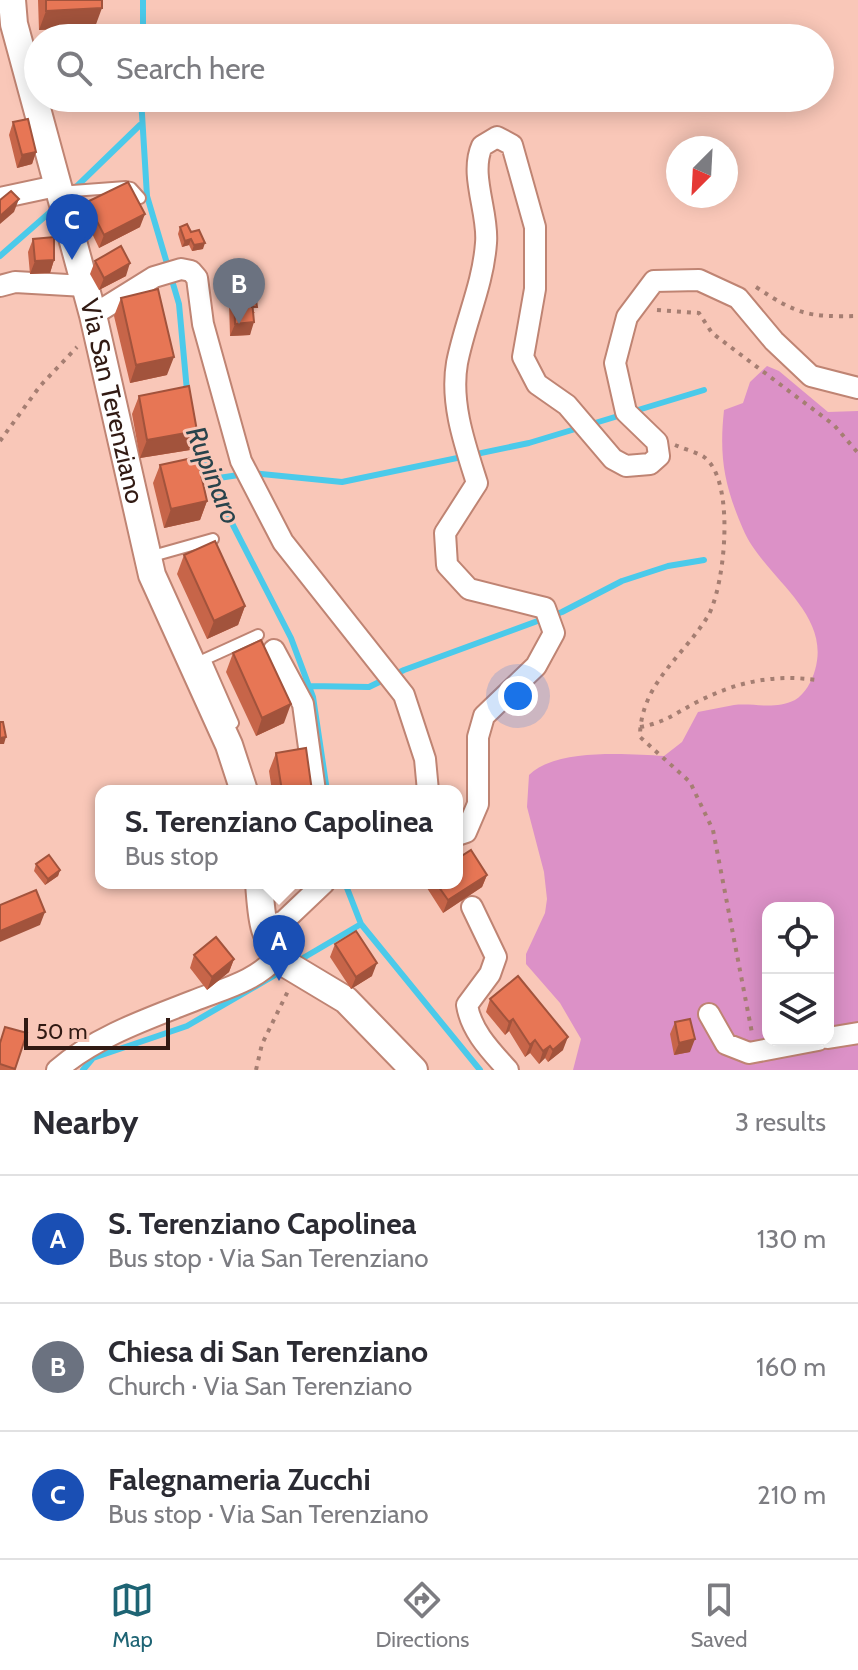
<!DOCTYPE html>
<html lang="en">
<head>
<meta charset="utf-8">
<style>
  body { margin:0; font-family:Cabin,sans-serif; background:#f7f7f7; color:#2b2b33 }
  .controls { position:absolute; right:24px; bottom:24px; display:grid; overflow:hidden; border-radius:16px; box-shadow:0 4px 20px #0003 }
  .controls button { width:72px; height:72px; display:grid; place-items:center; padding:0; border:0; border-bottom:2px solid #e1e1e2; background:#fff; color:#2b2b33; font:40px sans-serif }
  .compass { position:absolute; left:666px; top:136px; width:72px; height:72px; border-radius:50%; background:#fff; box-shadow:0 4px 20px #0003; rotate:204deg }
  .scale { position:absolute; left:24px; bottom:20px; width:146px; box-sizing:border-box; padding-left:8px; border:4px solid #311a13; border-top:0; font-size:22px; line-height:28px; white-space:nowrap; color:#311a13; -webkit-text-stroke:6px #f9c7b8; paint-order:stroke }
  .you { position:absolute; left:518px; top:696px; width:28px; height:28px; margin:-20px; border:6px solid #fff; border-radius:50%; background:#1a73e8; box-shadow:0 0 0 12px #1a73e833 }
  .badge { display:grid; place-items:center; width:52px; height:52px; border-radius:50%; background:#1e6474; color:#fff; font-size:26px; font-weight:700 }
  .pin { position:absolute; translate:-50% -66px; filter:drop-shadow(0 2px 4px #0008) }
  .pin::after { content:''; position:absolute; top:42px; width:28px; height:24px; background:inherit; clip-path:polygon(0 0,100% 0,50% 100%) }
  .popup { position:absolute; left:95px; top:785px; width:368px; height:104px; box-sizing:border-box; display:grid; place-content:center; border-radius:16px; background:#fff; filter:drop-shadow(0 2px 6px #0005); font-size:26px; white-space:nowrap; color:#7c7c81 }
  .popup b { font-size:30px; color:#2b2b33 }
  .popup::after { content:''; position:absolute; left:50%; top:100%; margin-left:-16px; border:16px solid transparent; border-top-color:#fff }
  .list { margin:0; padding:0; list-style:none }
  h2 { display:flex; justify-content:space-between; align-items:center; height:104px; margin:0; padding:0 32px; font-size:34px }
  h2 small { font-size:26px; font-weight:400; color:#7c7c81 }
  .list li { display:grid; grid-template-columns:52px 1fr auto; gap:24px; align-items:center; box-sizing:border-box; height:128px; padding:0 32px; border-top:2px solid #e1e1e2 }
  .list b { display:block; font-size:30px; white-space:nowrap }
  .list p { margin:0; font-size:26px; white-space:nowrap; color:#7c7c81 }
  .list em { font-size:26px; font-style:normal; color:#7c7c81 }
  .icon { flex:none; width:44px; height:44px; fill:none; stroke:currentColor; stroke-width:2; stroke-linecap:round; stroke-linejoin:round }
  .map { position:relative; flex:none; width:858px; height:1070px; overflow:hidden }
  .search { position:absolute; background:#fff; box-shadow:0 4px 20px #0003; left:24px; right:24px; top:24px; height:88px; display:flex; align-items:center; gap:20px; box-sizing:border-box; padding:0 28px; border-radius:44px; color:#7c7c81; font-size:30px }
  .sheet { height:488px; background:#fff }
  nav { display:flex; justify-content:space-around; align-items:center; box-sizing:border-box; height:112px; border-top:2px solid #e1e1e2; background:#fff; font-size:22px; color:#7c7c81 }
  nav a { display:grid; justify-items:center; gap:4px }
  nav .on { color:#1e6474 }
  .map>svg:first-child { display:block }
</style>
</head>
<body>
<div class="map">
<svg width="858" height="1070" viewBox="0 0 858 1070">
  <rect width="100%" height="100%" fill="#f9c7b8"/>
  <path fill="#dc91c7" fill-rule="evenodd" d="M767 366 779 371 828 412 858 411V1070H573L581 1039 560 1003 526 964V954L545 913 547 899 544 872 527 807 529 775C556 748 628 754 664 756L682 742 698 712C710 710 722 707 734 705 756 703 774 710 795 700 805 694 812 681 815 670 832 612 763 577 743 529 724 485 719 457 724 410L743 403 750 382ZM768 908H828V1040H768Z"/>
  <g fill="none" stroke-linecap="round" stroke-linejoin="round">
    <path stroke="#4bcaea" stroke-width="6" d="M143 0V38
      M141 98 147 196 179 304 187 391
      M74 189 140 125
      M0 256 57 206
      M195 429 219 498 291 638 313 697 327 791
      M212 479 252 473 342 482 529 443 704 390
      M309 686 369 687 404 670 562 612 622 581 668 566 704 560
      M345 883 361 924 480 1070
      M298 961 361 924
      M83 1070 93 1058 187 1026 282 971"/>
    <g stroke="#bf8473" stroke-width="14">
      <path id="service" d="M59 192 126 187 131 188 140 198
        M149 557 213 539
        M205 659 233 723
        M201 661 258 635"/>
    </g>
    <g stroke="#bf8473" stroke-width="24">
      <path id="minor" d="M0 198 56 186
        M0 286 15 282 85 286
        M93 315 154 277 181 269 191 271 197 278 203 324 241 461 283 542 404 695 425 759 428 791
        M274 650 303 704 315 791
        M457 835 466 832 478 804V737L484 716 536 666 554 633 545 608 469 589 447 565 445 533 477 483C465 445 450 403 457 363 465 322 483 285 486 243 489 213 469 175 482 146L497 137 512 145 535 227V289L523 357 537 384 567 405 613 459 626 466 650 464 659 456 657 442 626 412 615 363 627 317 654 281 699 280 738 298 774 341 811 376 858 388
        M472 907 496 957 490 974 467 1005C471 1031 491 1051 508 1070
        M263 929 284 921 324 883
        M709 1014 726 1044 749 1053 818 1040
        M828 1038 858 1033
        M57 1070C95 1037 147 1019 193 1001 226 988 255 982 279 955"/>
    </g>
    <g stroke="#bf8473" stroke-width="30">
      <g id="tertiary">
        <path id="s1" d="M12 0 14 24 93 315 152 575 229 745 244 791"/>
        <path d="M259 883C262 920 261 935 286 964L346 1000 414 1070"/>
      </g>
    </g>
    <path stroke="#a57e72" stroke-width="4" stroke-dasharray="4 6" stroke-linecap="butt" d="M756 287C798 315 808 317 858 316
      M657 310 699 313 712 333 834 425 858 453
      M0 441 40 386 77 347
      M675 445C684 449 696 452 704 457 736 480 725 586 708 616 683 657 640 684 640 737L690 782 713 830 752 1033
      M640 727C664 723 676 713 697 702 736 682 773 674 817 680
      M256 1070 262 1044 288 991"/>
    <use href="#service" stroke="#fff" stroke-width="10"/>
    <use href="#minor" stroke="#fff" stroke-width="20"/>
    <use href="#tertiary" stroke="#fff" stroke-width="26"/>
  </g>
  <path fill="#c76549" d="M38 0H102L95 27 39 30Z
    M13 122 36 152 32 164 17 168 9 135Z
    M87 202 140 227 99 248 83 215Z
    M180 227 191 232 203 249 192 251 189 245 182 247 178 234Z
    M33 239 54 260 50 273 30 274 28 252Z
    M95 261 126 276 99 290 90 274Z
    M234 290 255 313H253L250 335 230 336 229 303Z
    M121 298 167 375 130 383 114 316Z
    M139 396 190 450 140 458 132 414Z
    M160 465 207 501 200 520 164 528 153 483Z
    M184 555 245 606 238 625 207 639 177 574Z
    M233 653 284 723 256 736 226 672Z
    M276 753 312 791H272L269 771Z
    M36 864 60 870 58 876 45 885 34 871Z
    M487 875 482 887 443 913 427 888 429 883H457Z
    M335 944 372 976 351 989 330 957Z
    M194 955 234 959 229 972 207 990 190 968Z
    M490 999 563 1050 548 1062 545 1058 539 1064 530 1053 525 1057 509 1031 505 1035 486 1012Z
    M675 1022 690 1052 674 1055 670 1034Z
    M0 1041 15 1069V1070H0Z"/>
  <path fill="#a2533c" d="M102 8 95 27 39 30 46 11Z
    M36 152 32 164 17 168 22 155Z
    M19 199 14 212 0 224V216Z
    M145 214 140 227 99 248 104 235Z
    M191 239 189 245 182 247 185 241Z
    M205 243 203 249 192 251 194 245Z
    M54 260 50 273 30 274 35 261Z
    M130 263 126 276 99 290 104 278Z
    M254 322 250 335 230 336 235 324Z
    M174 357 167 375 130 383 136 365Z
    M197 431 190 450 140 458 147 440Z
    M207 501 200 520 164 528 171 509Z
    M245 606 238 625 207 639 214 621Z
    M291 704 284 723 256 736 262 718Z
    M6 737 4 744H0V738Z
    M60 870 58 876 45 885 48 879Z
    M487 875 482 887 443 913 448 900Z
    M45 912 40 925 0 942V931Z
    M234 959 229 972 207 990 212 977Z
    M377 963 372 976 351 989 356 977Z
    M513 1019 509 1031 505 1035 509 1022Z
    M568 1037 563 1050 548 1062 553 1050Z
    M695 1039 690 1052 674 1055 679 1043Z
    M535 1040 530 1053 525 1057 530 1045Z
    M550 1046 545 1058 539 1064 543 1051Z"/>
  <path fill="#e77655" stroke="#a2533c" stroke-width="2" d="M46 0H102V8L46 11Z
    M28 119 36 152 22 155 13 122Z
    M128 182 145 214 104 235 87 202Z
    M11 191 19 199 0 216V200Z
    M187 224 191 232 199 230 205 243 194 245 191 239 185 241 180 227Z
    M54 237V260L35 261 33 239Z
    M121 246 130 263 104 278 95 261Z
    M243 286 252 301 254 322 235 324 234 290Z
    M158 289 174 357 136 365 121 298Z
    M255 293 257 307H252V301L248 294Z
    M189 386 197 431 147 440 139 396Z
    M197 457 207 501 171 509 160 465Z
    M215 541 245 606 214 621 184 555Z
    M261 640 291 704 262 718 233 653Z
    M0 722H3L6 737 0 738Z
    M306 748 312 791H282L276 753Z
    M471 850 487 875 448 900 436 883H457V859Z
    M49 855 60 870 48 879 36 864Z
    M36 890 45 912 0 931V905Z
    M356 931 377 963 356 977 335 944Z
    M216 937 234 959 212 977 194 955Z
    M518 976 568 1037 553 1050 550 1046 543 1051 535 1040 530 1045 513 1019 509 1022 490 999Z
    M690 1019 695 1039 679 1043 675 1022Z
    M5 1027 27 1033 15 1069 0 1064V1043Z"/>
  <g text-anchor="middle" stroke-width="6" stroke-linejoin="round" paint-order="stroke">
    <g font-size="26" fill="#311a13" stroke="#f9c7b8">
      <text dy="9" stroke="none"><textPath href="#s1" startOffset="414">Via San Terenziano</textPath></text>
    </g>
    <g font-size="28" font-style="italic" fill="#28434b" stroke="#f9c7b8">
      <text transform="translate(214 475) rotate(68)" y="10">Rupinaro</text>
    </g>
  </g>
</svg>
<div class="controls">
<button><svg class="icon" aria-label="locate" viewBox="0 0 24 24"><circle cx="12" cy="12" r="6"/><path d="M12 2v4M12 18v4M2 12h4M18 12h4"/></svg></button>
<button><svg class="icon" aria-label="layers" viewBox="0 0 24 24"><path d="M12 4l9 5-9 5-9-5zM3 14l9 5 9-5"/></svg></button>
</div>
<svg class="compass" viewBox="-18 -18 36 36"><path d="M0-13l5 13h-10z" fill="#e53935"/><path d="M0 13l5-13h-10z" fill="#7c7c81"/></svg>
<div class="scale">50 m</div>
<div class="you"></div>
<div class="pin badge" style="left:279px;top:981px;background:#1a4fb4">A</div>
<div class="popup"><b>S. Terenziano Capolinea</b>Bus stop</div>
<div class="pin badge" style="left:239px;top:324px;background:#6b7280">B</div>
<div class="pin badge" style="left:72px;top:260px;background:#1a4fb4">C</div>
<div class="search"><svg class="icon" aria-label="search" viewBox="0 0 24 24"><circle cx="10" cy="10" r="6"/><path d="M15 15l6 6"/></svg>Search here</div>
</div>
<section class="sheet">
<h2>Nearby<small>3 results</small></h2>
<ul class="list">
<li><span class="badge" style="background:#1a4fb4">A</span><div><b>S. Terenziano Capolinea</b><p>Bus stop · Via San Terenziano</p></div><em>130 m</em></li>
<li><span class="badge" style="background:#6b7280">B</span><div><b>Chiesa di San Terenziano</b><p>Church · Via San Terenziano</p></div><em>160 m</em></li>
<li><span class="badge" style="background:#1a4fb4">C</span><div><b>Falegnameria Zucchi</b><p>Bus stop · Via San Terenziano</p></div><em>210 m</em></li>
</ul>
</section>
<nav>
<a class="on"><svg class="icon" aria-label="map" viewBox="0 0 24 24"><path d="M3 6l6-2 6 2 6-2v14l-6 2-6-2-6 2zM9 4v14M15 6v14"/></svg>Map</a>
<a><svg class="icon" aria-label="directions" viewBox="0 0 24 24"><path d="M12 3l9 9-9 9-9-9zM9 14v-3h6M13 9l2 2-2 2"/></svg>Directions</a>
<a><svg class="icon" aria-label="saved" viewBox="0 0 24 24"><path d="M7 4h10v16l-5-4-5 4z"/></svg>Saved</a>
</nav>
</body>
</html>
